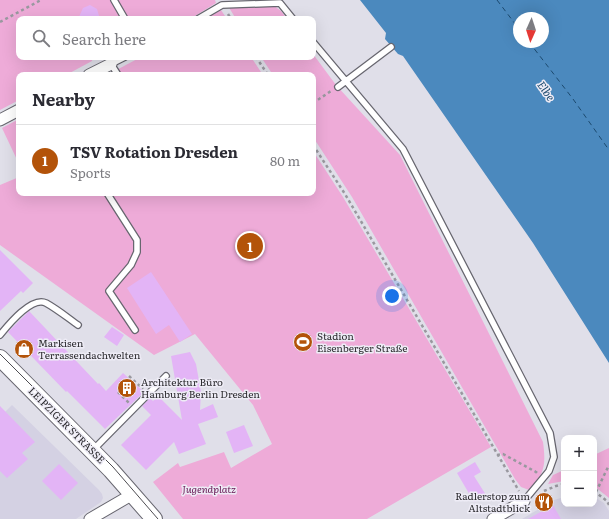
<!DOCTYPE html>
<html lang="en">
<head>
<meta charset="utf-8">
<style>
  body { margin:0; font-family:Literata,serif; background:#f2f2f3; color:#2b2b33 }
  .controls { position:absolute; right:12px; bottom:12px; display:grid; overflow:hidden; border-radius:8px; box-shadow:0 4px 16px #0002 }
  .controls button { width:36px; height:36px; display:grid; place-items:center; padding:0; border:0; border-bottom:1px solid #e1e1e2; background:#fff; color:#2b2b33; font:20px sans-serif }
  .compass { position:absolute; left:513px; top:12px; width:36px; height:36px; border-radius:50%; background:#fff; box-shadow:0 4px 16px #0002; rotate:183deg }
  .you { position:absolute; left:392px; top:296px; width:14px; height:14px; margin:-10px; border:3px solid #fff; border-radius:50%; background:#1a73e8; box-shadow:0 0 0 6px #1a73e833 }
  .badge { display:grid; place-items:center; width:26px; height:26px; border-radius:50%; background:#b35309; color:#fff; font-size:13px; font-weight:700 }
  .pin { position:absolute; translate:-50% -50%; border:2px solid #fff; box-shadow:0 1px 4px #0006 }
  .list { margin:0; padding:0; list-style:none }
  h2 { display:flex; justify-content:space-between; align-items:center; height:52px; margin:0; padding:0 16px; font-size:17px }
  h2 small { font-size:13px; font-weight:400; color:#7c7c81 }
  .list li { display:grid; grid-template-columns:26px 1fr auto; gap:12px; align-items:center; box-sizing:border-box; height:72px; padding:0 16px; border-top:1px solid #e1e1e2 }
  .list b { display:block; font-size:15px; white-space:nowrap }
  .list p { margin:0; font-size:13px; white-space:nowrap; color:#7c7c81 }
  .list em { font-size:13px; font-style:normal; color:#7c7c81 }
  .icon { flex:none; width:22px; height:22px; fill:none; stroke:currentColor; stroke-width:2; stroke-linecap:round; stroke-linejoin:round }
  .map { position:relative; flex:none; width:609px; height:519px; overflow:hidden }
  .search { position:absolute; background:#fff; box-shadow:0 4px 16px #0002; left:16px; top:16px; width:300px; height:44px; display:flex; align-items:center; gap:10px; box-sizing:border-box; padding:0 14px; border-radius:8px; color:#7c7c81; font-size:15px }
  .panel { position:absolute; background:#fff; box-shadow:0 4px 16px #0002; left:16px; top:72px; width:300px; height:124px; border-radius:8px }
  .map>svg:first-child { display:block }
</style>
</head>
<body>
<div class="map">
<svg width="609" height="519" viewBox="0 0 609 519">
  <rect width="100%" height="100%" fill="#e0dfe9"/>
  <path fill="#d4d1e3" d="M12 405 99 490 102 494 103 498 101 502 76 519H0V417Z
    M564 497V504H594V497L604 503 609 511V519H522L554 500Z"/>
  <path fill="#eeabd8" d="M0 0H215L216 3 190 19H19V57H93L92 61 66 75H19V100L0 110Z
    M273 5 281 11 287 19H236L228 6Z
    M221 10 227 19H205Z
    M313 54 336 85 400 155 543 442C546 464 545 474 529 490L521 487 515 479 352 197 313 137V75H273L261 57H313Z
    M141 57H251L263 75H107Z
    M19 119V164L2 128Z
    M313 151 343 197 491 447 367 519H183L153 482 178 463 180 467 224 452 231 468 272 444 253 405 195 334 154 355 0 245V185L19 177V193H313Z
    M609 448V498L594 486V455Z
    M564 470V481L548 484 553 475Z"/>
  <path fill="#4b89be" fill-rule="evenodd" d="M360 0H609V363L533 243 403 56 398 54 385 39 386 33ZM519 18H543V42H519Z"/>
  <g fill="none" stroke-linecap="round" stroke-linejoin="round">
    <path stroke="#1c4a6f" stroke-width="1" stroke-dasharray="5 4" stroke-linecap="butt" d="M497 0 519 29
      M529 42 573 99 609 150"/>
  </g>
  <path fill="#e3b4f6" d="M90 5 97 9 100 19H78L83 8Z
    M0 250 33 283 23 293 21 291 0 311Z
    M151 272 192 334 180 342 169 325 156 334 127 288Z
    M29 311 98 384 99 383 106 391 123 373 144 392 105 429 67 391 66 392 8 332Z
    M112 327 124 335 117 346 104 337Z
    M190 352 196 364 201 392 200 410 213 404 218 417 198 424 206 444 179 454 174 442 146 470 121 445 151 415 142 406 150 398 153 401 158 396 182 420 171 356Z
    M0 406 35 442 22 453 28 459 7 478 0 471Z
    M244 425 253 446 234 453 226 432Z
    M475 462 481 472 474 476 486 495 474 502 457 473Z
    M59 464 78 483 61 500 42 481Z
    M553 505 561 519H528Z"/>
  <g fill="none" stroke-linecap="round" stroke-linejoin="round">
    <g stroke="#67666f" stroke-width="8">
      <path id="lane" d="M114 0 125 19
        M198 19 222 5 280 3 293 19
        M313 42 403 149 550 433 554 457 549 471 524 501
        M118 75 111 64 125 57
        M338 87 391 47
        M107 193 137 240V252L131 265 109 291 135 330
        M0 335C9 324 32 296 46 303 57 309 68 318 78 325
        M93 450 166 376"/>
    </g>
    <g stroke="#67666f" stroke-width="13">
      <path id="street" d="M89 75 111 64
        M0 120 19 110
        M90 519 133 494
        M493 519 524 501"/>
    </g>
    <g stroke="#67666f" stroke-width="18">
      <path id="secondary" d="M0 358 111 470 154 519"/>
    </g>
    <path stroke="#99989f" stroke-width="2.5" stroke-dasharray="3 3" stroke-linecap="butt" d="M228 14 231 19
      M0 22 41 0
      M256 57 268 75
      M313 103 331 91
      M313 145 345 194 519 491
      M129 376 143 389
      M118 392 129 403
      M497 455 503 454 536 472 538 474
      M544 491 556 486 564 484
      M594 491 607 501 609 505
      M596 492 609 465"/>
    <use href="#lane" stroke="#fff" stroke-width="5.5"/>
    <use href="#street" stroke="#fff" stroke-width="11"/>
    <use href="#secondary" stroke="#fff" stroke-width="16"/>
    <path stroke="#4e4d52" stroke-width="1" d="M0 354 113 467 158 519"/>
  </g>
  <defs>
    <g id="stadium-disc" transform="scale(1)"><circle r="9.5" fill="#b35309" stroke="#eeecf6"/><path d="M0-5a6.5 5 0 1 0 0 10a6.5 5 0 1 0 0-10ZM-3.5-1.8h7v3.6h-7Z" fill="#fff"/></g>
    <g id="shop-disc" transform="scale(1)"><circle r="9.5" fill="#b35309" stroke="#eeecf6"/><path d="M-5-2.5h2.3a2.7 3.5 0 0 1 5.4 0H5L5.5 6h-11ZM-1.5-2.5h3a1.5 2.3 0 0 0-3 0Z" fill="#fff"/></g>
    <g id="building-disc" transform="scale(1)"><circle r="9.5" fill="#b35309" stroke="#eeecf6"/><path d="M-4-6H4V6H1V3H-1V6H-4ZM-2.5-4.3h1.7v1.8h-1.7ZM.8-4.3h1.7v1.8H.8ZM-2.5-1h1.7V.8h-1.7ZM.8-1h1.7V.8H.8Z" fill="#fff"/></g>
    <g id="restaurant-disc" transform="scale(1)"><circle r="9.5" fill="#b35309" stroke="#eeecf6"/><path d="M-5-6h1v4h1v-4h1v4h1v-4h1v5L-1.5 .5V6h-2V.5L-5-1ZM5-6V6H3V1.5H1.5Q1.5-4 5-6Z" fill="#fff"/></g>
  </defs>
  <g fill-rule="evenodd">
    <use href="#stadium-disc" x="303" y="342"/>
    <use href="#shop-disc" x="24" y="349"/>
    <use href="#building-disc" x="127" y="388"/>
    <use href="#restaurant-disc" x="544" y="502"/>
  </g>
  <g text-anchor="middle" stroke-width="3" stroke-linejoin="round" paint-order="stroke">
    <g font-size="10" fill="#2b2a2e" stroke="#eeecf6" text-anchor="start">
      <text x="317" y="340">Stadion<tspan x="317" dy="12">Eisenberger Straße</tspan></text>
      <text x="38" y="347">Markisen<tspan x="38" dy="12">Terrassendachwelten</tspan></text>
      <text x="141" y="386">Architektur Büro<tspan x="141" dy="12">Hamburg Berlin Dresden</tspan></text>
      <text x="530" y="500" text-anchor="end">Radlerstop zum<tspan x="530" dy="12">Altstadtblick</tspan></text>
    </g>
    <g font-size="10" fill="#2b2a2e" stroke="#eeecf6">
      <text transform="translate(67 425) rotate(45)" y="4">LEIPZIGER STRASSE</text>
    </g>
    <g font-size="10" font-style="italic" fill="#661553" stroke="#eeecf6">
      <text x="209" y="493">Jugendplatz</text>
    </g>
    <g font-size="11" font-style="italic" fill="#1c4a6f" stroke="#eeecf6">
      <text transform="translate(546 91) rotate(55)" y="4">Elbe</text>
    </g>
  </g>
</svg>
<div class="controls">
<button>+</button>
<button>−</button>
</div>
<svg class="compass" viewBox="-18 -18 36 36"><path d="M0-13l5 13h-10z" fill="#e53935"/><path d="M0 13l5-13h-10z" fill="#7c7c81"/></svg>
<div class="you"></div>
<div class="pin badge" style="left:250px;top:246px">1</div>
<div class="search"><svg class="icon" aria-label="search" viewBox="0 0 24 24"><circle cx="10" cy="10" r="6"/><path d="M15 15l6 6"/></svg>Search here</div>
<section class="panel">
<h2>Nearby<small></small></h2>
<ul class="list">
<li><span class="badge">1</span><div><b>TSV Rotation Dresden</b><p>Sports</p></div><em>80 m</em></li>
</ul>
</section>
</div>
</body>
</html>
